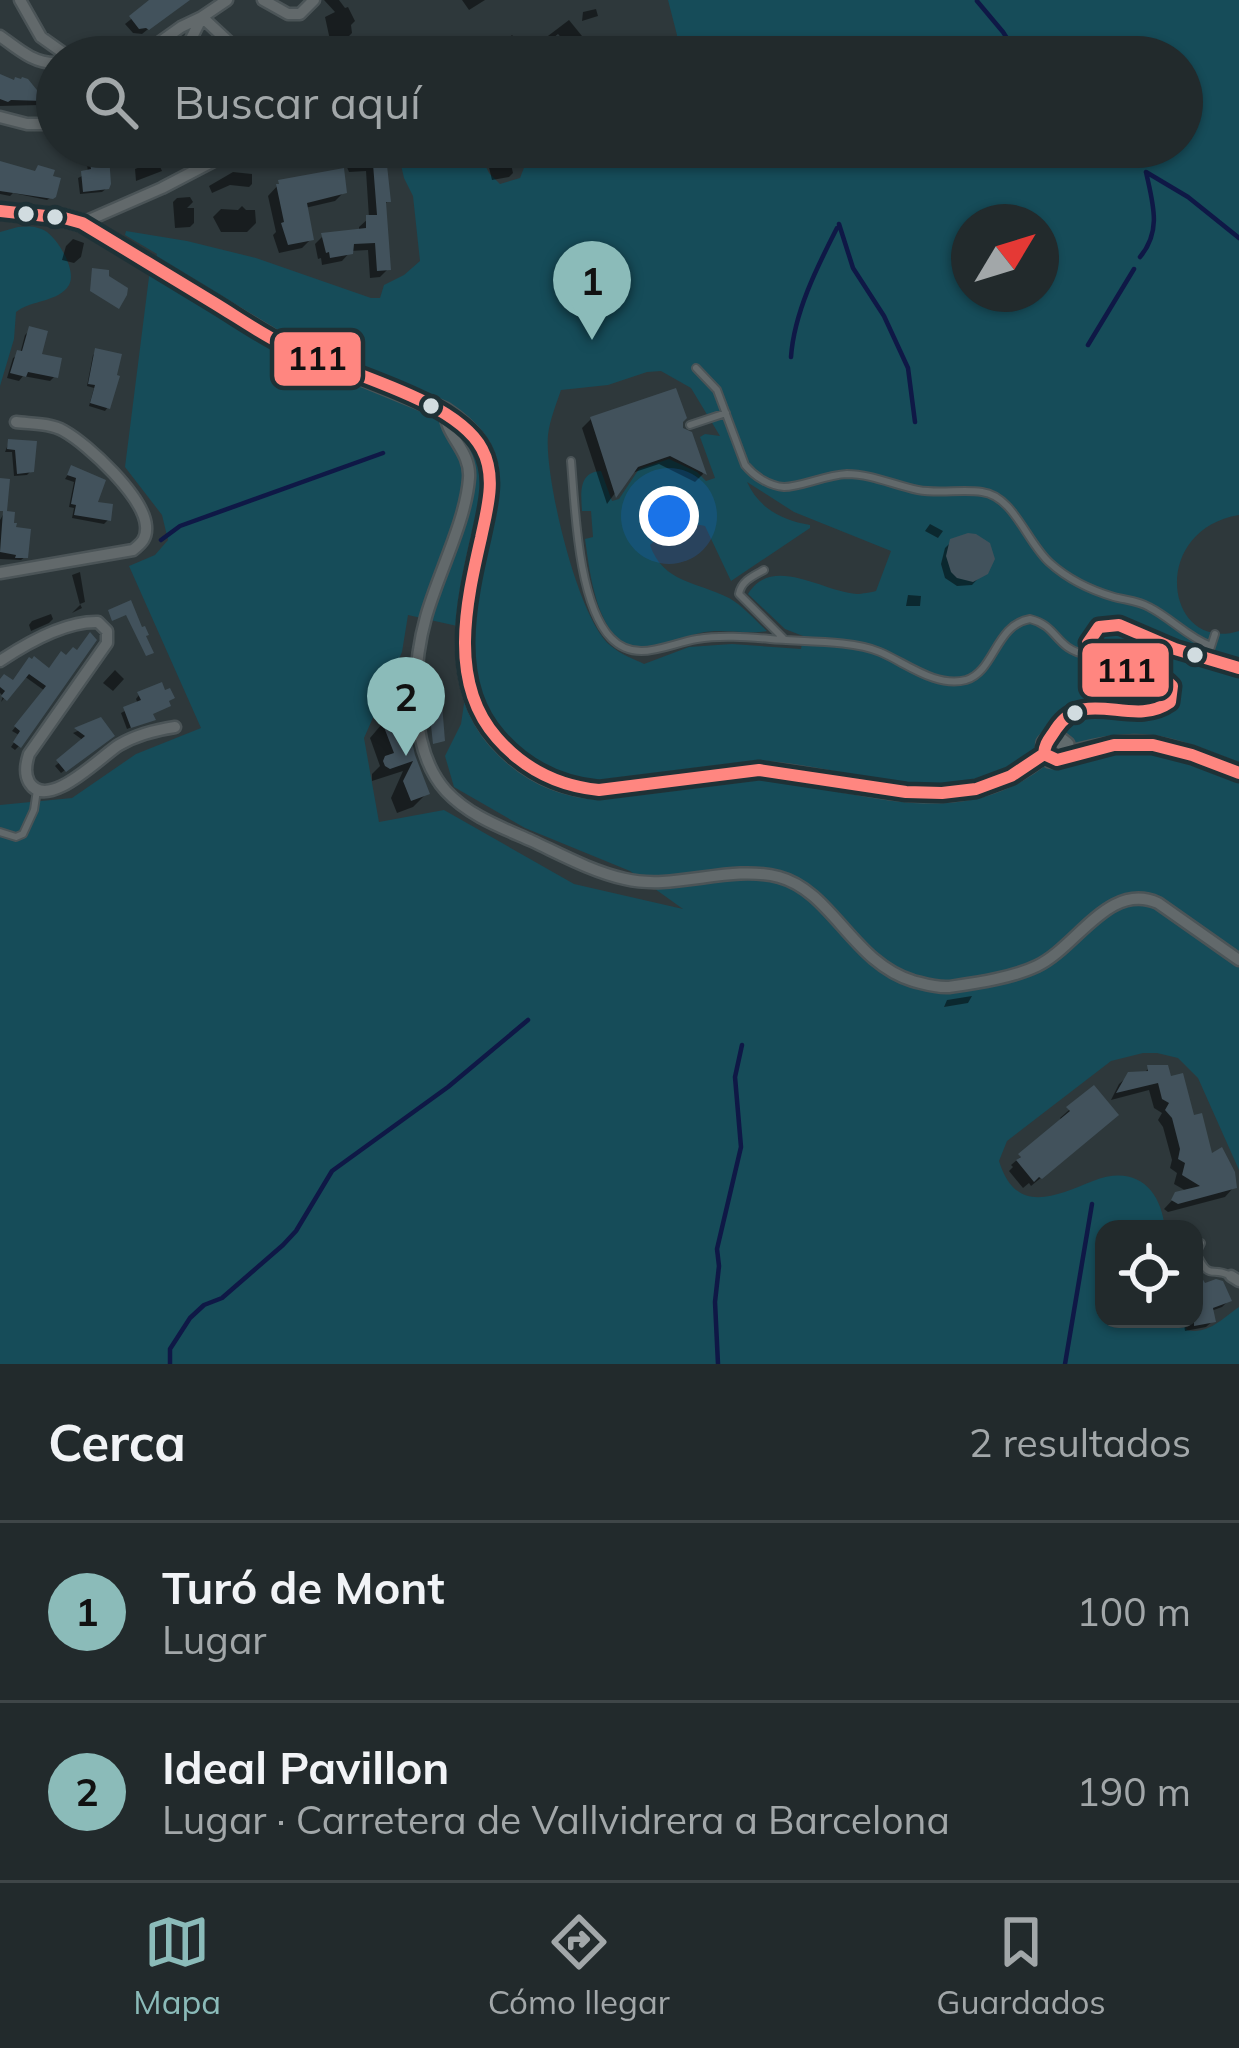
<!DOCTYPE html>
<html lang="es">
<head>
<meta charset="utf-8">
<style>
  body { margin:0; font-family:Mulish,sans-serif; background:#2a3234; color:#f1f3f6 }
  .controls { position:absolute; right:36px; bottom:36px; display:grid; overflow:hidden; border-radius:24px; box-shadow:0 3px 9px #0004 }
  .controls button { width:108px; height:108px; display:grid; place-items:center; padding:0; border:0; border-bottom:3px solid #3f4648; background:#222a2c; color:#f1f3f6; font:60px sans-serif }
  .compass { position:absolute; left:951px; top:204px; width:108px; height:108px; border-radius:50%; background:#222a2c; box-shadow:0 3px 9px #0004; rotate:52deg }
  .you { position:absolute; left:669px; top:516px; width:42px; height:42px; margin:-30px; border:9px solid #fff; border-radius:50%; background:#1a73e8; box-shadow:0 0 0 18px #1a73e833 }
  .badge { display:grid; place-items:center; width:78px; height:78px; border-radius:50%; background:#8bbbb9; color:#111; font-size:39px; font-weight:700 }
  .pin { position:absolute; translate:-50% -99px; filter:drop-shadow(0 3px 6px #0008) }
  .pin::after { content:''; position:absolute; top:63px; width:42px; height:36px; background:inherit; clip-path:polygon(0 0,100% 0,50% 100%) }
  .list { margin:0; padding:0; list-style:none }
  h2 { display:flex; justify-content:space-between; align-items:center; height:156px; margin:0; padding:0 48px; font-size:51px }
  h2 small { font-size:39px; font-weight:400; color:#a2a7a9 }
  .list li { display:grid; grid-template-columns:78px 1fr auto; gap:36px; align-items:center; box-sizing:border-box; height:180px; padding:0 48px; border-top:3px solid #3f4648 }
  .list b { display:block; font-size:45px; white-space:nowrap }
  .list p { margin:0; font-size:39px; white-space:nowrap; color:#a2a7a9 }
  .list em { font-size:39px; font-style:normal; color:#a2a7a9 }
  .icon { flex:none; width:66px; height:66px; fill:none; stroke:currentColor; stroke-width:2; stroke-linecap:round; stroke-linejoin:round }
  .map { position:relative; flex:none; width:1239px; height:1364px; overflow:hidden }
  .search { position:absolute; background:#222a2c; box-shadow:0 3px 9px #0004; left:36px; right:36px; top:36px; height:132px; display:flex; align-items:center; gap:30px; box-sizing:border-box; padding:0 42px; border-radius:66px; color:#a2a7a9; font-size:45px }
  .sheet { height:516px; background:#222a2c }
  nav { display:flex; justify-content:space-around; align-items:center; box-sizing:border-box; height:168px; border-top:3px solid #3f4648; background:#222a2c; font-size:33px; color:#a2a7a9 }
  nav a { display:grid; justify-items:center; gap:6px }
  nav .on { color:#8bbbb9 }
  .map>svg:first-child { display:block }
</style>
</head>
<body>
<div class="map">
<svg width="1239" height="1364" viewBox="0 0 1239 1364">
  <rect width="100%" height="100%" fill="#2e383b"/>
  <path fill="#164c59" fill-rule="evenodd" d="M668 0H1239V515C1148 530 1165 654 1239 631V1170L1198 1078 1178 1058 1157 1053H1143L1111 1061 1007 1141 999 1161C1016 1216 1055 1196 1093 1181 1135 1164 1161 1188 1165 1229H1104V1319H1182L1187 1330C1208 1335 1223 1318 1239 1307V1364H0V805L72 798 136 754 201 728 129 566 155 555 168 540 162 515 125 467 149 277 157 254 125 235 126 231 187 241 256 258 371 298H380L384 285 404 275 420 261 413 196 404 178 401 165V157L408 147H476L489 173 500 184 520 178 527 160 533 156 545 161H568L577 147H1182V57H886L873 39 862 37 854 41 845 57H673L677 35ZM969 222H1041V294H969ZM661 371 691 388 720 436 705 434 700 437 715 478 706 481 697 472 669 459 639 469 619 499 612 501 601 471C578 472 581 494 582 511H591L593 537 585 539C590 573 597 648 644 649 663 649 682 637 700 633 722 628 745 635 767 631 755 620 743 606 729 598 698 582 663 583 650 545 666 530 682 521 705 526L731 581 810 528V525C781 520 759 508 747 482L794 512 891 551 876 591C872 592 861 594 857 594 823 592 772 554 748 594L785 629 803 636 801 649 732 644 689 647 644 664C634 659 620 654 611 646 578 621 544 476 548 435 550 419 556 405 561 390L608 385 647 372ZM408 615 475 630 461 724 445 756 454 787 525 828 630 871 683 909 574 884 444 810 379 822 364 738 402 652Z
    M18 227C29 226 38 226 47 232 59 241 77 271 69 285 59 302 31 300 16 312L14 339 0 386V232Z"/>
  <path fill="#0007" d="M155 0H184L142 34 133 33 125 24Z
    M324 0H339L345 8 348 7 355 21 351 25 352 33 349 36 330 40 325 17 335 12Z
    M462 0H485L469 10Z
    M596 9 598 16 582 21 583 12Z
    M569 20 582 36 567 44 558 34 547 43 544 39Z
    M512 35 532 56 531 57H504L497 48Z
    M260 37 272 47 275 44 289 57 241 56Z
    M645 38 654 46 645 57H630L632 49Z
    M0 78 14 83 41 101 42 94 48 88 57 89V112L40 110 41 105 0 106Z
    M181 147H203L187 158Z
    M363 147H382L388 201 384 205 388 269 380 277 370 278 368 250 351 251 342 261 322 265 321 258 318 259 315 244 323 236 359 231V227L369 218 366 171 349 172 344 160 352 152 363 151Z
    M507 147 513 173 509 177 492 180 486 155 490 151Z
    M531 147H566V153L557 162 530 158Z
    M157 160 162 171 136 181 135 169Z
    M91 161 107 188 102 192 80 194 78 178 88 173 87 164Z
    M0 166 50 198 47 200 13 193 10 196 0 194Z
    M233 172 252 174V184L249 187 230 185 212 193 209 186Z
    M280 183 344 192 335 201 305 208 311 239 302 248 279 253 273 235 276 232 268 196Z
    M190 197 193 202 187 208H194V223L190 227 175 228 173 202 177 198Z
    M242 206 246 210H255L256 223 247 232H221L213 217 221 209 238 210Z
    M73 239 84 243 81 257 74 263 62 260 66 246Z
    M30 330 38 356 55 376 50 381 23 376 19 381 7 378 13 358 20 354 25 335Z
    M96 352 108 407 105 411 89 406 94 388 87 386 93 355Z
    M591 419 681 430 690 434 703 474 695 482 659 464 629 474 607 504 582 428Z
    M9 442 31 471 27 475 14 476 12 452H5Z
    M72 468 94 505 108 520 104 524 72 518 74 508 69 507 74 482 65 479Z
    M4 513 25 557 21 560 0 559V520Z
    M930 524 943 531 938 538 925 531Z
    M952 541 990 566 972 585 957 586 945 578 941 564 945 548Z
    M80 572 85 602 80 604 82 608 72 613 80 605 72 575Z
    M908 595 921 596 920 606H906Z
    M51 614 53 619 49 623 31 631 29 625 32 621Z
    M93 639 19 746 15 750 11 747 19 735 12 731 45 691 24 676 1 702 3 696 0 693V682L12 684 26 665 48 671Z
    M115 670 124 679 113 691 103 683Z
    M139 695 152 719 127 729 121 713 138 704 136 699Z
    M394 716 427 793 413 807 397 813 391 798 403 771 372 781V774L380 766 370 738 387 718Z
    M100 721 107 739 61 773 55 766 84 741 73 733Z
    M972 996 968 1003 944 1007 947 1000Z
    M1149 1068 1192 1118 1210 1157 1234 1187 1225 1197 1168 1212 1164 1209 1177 1195 1188 1192 1174 1184 1177 1173 1170 1168 1172 1160 1163 1127 1158 1120 1162 1113 1154 1108 1149 1090 1111 1100 1119 1084 1129 1075 1143 1074Z
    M1093 1089 1106 1124 1031 1186 1029 1183 1023 1188 1009 1171 1013 1167 1011 1165 1062 1121 1060 1118Z
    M1194 1277 1204 1287 1228 1301 1222 1307 1211 1311 1213 1321 1206 1327 1185 1331 1183 1319H1194Z"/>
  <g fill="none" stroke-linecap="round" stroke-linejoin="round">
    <path stroke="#0f1846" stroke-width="4.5" d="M977 1 1003 32 1019 57
      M1090 147 1093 149
      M1146 172 1188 197 1239 238
      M839 224 853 268 884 316 908 368 915 422
      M1140 257C1162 231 1153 204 1146 172
      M1088 345 1134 269
      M791 357C794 313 817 267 837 228
      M161 540 180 526 383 453
      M170 1364V1349L190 1318 204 1305 222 1298 283 1245 296 1231 332 1171 448 1087 528 1020
      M718 1364 715 1302 719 1266 717 1249 741 1147 735 1077 742 1045
      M1065 1364 1092 1204"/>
  </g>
  <path fill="#42525c" d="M149 0H190L149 30 146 28 139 29 129 16Z
    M0 74 14 80 15 77 21 79 22 77 28 79 45 100 47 85 57 86V107L44 105 45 101 11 100 8 102 0 99Z
    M385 147 391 202H386L391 270 377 271 375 243 354 244 353 254 330 258 329 252 326 253 321 233 366 228V215H377L373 164 356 166 351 149Z
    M109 156 111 184 109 189 83 192 81 171 91 169 89 158Z
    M0 161 35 171 38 165 55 170 53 176 61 178 56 197 53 199 0 191Z
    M344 168 347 193 307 203 314 240 288 245 281 223 284 222 276 184H279L278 180Z
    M92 268 109 270V276L128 288 127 295 119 309 90 291Z
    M29 326 48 331 42 354 62 358 58 378 28 372 26 377 10 373 17 350 22 351Z
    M95 348 122 354 117 375 120 376 110 409 90 403 95 385 88 384Z
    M676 388 687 418 683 422V428L692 432 707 475 670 456 638 467 616 498 590 417Z
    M8 439 37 441 34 472 17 474 15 450 7 449Z
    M71 465 106 480 98 502 113 504 111 521 74 515 76 505 71 504 76 478 67 475Z
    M0 478 10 479 7 511 15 512 14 523H17L16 527 31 529 28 558H15L16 555 0 552 3 511H0Z
    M968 533 976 534 990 543 995 559 988 574 973 582 957 578 951 572 946 556 950 539Z
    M131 600 142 627 145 626 149 635 146 636 154 653 146 656 126 615 112 621 108 610Z
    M90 632 97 640 21 748 13 742 20 731 14 726 46 686 29 674 7 701 1 696 5 691 0 687V679L4 674 13 680 29 657 32 659 34 656 49 668 61 651 66 655 73 647 77 650Z
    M426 679H440L445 741 433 744Z
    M162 682 165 690 170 688 175 698 169 701 171 706 153 714 156 720 131 728 123 707 141 700 137 692Z
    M395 712 400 715 406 730 409 729 415 755 430 794 411 801 403 781 413 761 390 769 385 766 383 761 385 756 394 753 382 722 385 716Z
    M101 717 115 736 66 772 56 760 85 736 74 728Z
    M1147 1065H1168L1171 1076 1183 1073 1194 1115 1202 1113 1212 1153 1222 1147 1235 1172 1237 1188 1178 1204 1171 1200 1175 1192 1200 1186 1182 1175 1185 1163 1178 1159 1180 1149 1172 1118 1165 1110 1169 1103 1162 1099 1158 1083 1116 1093 1128 1072 1148 1071Z
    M1094 1085 1119 1115 1042 1179 1039 1177 1034 1182 1016 1160 1021 1157 1018 1154 1070 1111 1066 1107Z
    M1194 1265 1205 1283 1216 1279 1223 1281 1232 1301 1213 1308 1216 1322 1194 1326Z"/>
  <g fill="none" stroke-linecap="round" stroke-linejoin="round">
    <g stroke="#4b5457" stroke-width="10">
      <path id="lane" d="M696 368 717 390 745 465C754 476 769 486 784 487 801 487 825 475 847 474 871 474 894 485 918 490 939 494 961 489 982 492 1014 496 1027 543 1050 563 1069 580 1090 590 1114 597 1125 600 1139 601 1149 607 1171 618 1187 637 1211 646
        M690 425 726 413
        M571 461C575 508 578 604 611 638 636 664 667 644 697 639 721 635 746 637 770 639 802 642 851 640 880 652 906 663 936 688 966 680 995 671 995 625 1030 619 1059 626 1054 649 1088 655
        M764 570C753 576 741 581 739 594L783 638
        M1207 659 1215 634
        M0 832 16 837 23 834 34 810 37 790
        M1201 1243 1196 1253C1211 1283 1210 1265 1231 1276"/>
    </g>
    <g stroke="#4b5457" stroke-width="15">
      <path id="street" d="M20 0 41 37 69 57
        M263 0 288 14H300L314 0
        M202 17 245 57
        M0 36C18 49 34 64 57 63
        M139 57 181 27 202 17
        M176 57 189 43 202 17 227 0
        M558 57 574 51 581 57
        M583 57 599 48
        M0 117 27 124H57
        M82 223 162 188 227 154C262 149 276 162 313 147
        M445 411C445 436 471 450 469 478 466 521 438 574 426 617 412 667 408 749 446 791 469 816 503 828 532 841 562 855 593 872 625 879 675 891 729 864 779 877 832 891 853 963 913 981 925 984 937 988 949 987 976 983 1012 978 1037 966 1077 947 1109 881 1158 903L1239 960
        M0 573 133 550C142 543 147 538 146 526 144 497 89 445 64 431 50 423 32 424 16 422
        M0 661C27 643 66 621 98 622L107 631V643L29 754C26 763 24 773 29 782 47 813 101 756 119 745 136 735 155 730 175 727
        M1054 737C1072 676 1138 734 1170 702L1172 686 1162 675C1144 669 1111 672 1097 662 1078 648 1092 622 1113 624 1130 625 1149 639 1166 646 1189 655 1214 661 1239 668
        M1231 1276 1239 1281"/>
    </g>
    <g stroke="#4b5457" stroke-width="20">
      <path id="secondary" d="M0 211 64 218 82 223 284 345 445 411C469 427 488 447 490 477 491 501 483 526 478 550 462 618 450 697 507 750 532 774 564 788 599 790L759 770C859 777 956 828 1044 754
        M1044 754 1050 759 1057 760 1064 756C1143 733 1165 744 1239 773
        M1044 754 1045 743 1050 738H1057L1066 745 1064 756"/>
    </g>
    <use href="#lane" stroke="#62696b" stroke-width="6"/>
    <use href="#street" stroke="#62696b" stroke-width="10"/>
    <use href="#secondary" stroke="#616b6d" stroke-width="15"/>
    <g stroke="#1e3136" stroke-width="21">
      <path id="bus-1" d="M0 211 64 218 82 223C126 250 170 276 214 303 237 317 260 333 284 345 337 371 455 398 482 449 497 477 487 509 481 538 466 603 448 683 497 738 524 769 558 786 599 790L759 770 906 792 942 793 976 789 1011 776 1044 754
        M1044 754C1045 742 1050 739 1056 729 1085 685 1132 729 1170 702L1172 686C1147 658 1096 685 1088 643L1099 627 1119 625 1175 649 1239 668
        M1044 754 1057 760 1114 745H1153L1192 755 1239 773"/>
    </g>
    <use href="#bus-1" stroke="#ff8680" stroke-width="12"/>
  </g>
  <g fill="#d1dce0" stroke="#1e3136" stroke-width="4.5">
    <circle cx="26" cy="214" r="10"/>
    <circle cx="55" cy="217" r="10"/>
    <circle cx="431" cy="406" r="10"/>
    <circle cx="1195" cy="655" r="10"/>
    <circle cx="1075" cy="713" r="10"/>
  </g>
  <g stroke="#1e3136" stroke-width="4.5">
    <rect x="272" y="330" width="91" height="58" rx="12" fill="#ff8680"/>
    <rect x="1080" y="641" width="91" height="58" rx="12" fill="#ff8680"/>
  </g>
  <g font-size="33" text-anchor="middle" font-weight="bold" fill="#111">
    <text x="317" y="370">111</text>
    <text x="1126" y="682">111</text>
  </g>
</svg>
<div class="controls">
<button><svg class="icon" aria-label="locate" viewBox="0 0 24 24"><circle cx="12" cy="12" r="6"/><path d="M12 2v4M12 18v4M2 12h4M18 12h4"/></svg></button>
</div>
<svg class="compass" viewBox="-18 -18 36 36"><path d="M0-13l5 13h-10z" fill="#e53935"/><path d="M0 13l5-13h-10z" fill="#a2a7a9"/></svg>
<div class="you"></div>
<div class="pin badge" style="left:592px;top:340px">1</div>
<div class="pin badge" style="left:406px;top:756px">2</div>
<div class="search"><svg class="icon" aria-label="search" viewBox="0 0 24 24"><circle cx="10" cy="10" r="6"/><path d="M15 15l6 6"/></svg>Buscar aquí</div>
</div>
<section class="sheet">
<h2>Cerca<small>2 resultados</small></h2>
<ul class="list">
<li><span class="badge">1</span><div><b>Turó de Mont</b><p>Lugar</p></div><em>100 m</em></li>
<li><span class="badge">2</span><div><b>Ideal Pavillon</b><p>Lugar · Carretera de Vallvidrera a Barcelona</p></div><em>190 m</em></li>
</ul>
</section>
<nav>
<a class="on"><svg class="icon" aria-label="map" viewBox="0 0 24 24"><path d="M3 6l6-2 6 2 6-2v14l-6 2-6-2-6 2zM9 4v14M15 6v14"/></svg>Mapa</a>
<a><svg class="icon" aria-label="directions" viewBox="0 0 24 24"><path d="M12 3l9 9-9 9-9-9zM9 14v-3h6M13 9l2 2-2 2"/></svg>Cómo llegar</a>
<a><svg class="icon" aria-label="saved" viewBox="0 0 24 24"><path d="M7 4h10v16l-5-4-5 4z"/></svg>Guardados</a>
</nav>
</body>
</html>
